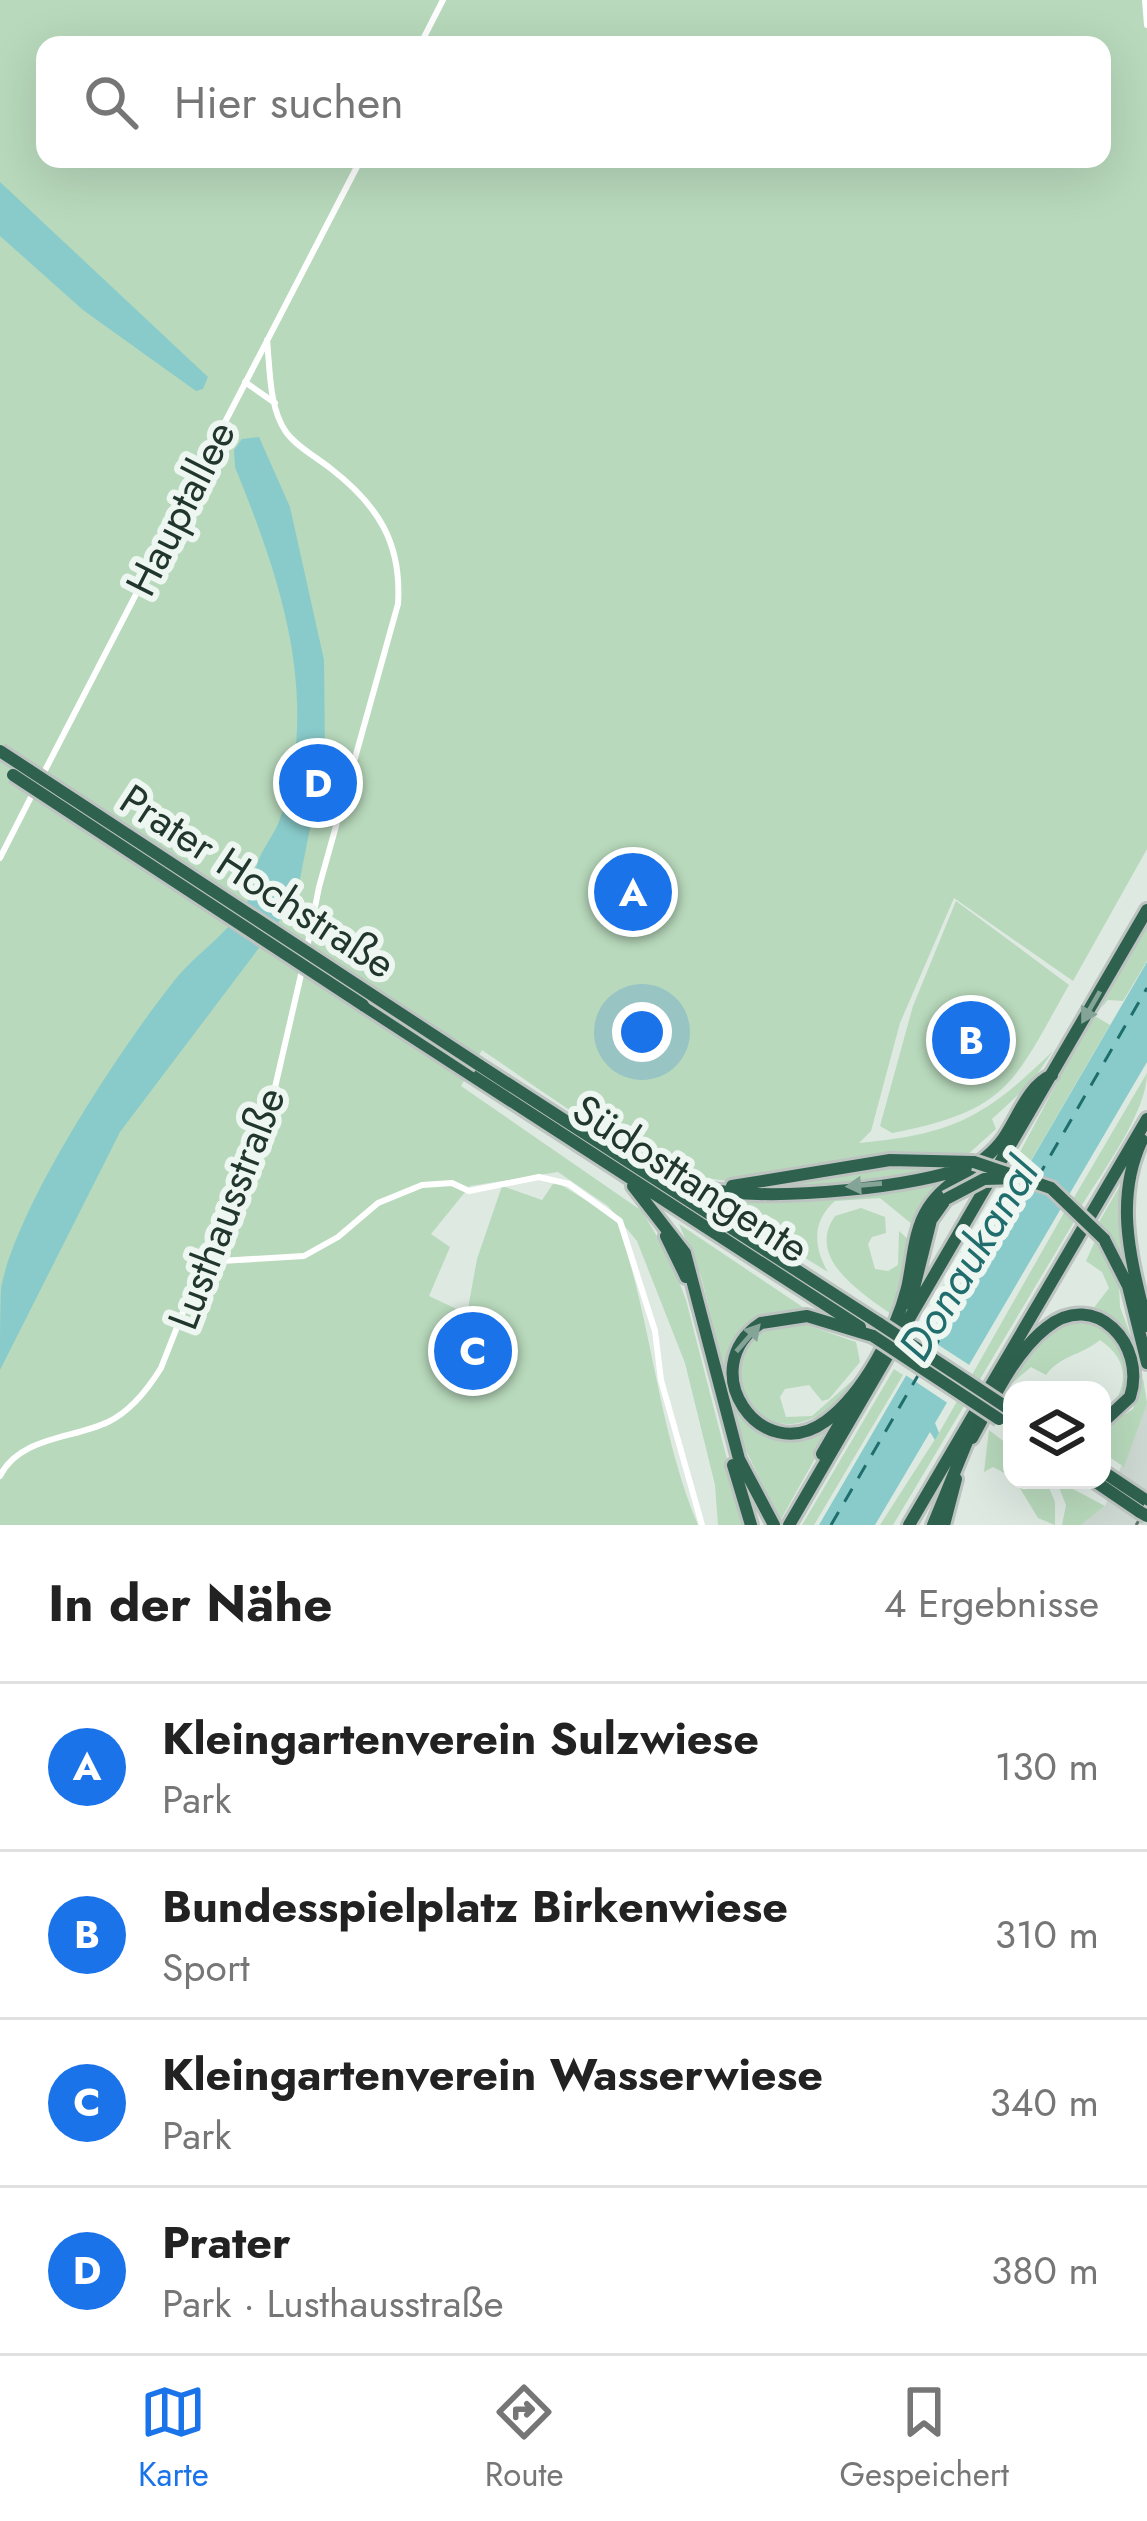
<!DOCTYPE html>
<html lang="de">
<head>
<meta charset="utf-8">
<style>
  body { margin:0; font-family:Jost,sans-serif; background:#f6f6f6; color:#222 }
  .controls { position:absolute; right:36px; bottom:36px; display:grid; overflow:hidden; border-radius:24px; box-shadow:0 12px 48px #0002 }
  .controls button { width:108px; height:108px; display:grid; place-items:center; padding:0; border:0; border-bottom:3px solid #e0e0e0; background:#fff; color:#222; font:60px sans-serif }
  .you { position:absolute; left:642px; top:1032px; width:42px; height:42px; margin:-30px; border:9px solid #fff; border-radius:50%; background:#1a73e8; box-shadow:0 0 0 18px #1a73e833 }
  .badge { display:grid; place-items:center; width:78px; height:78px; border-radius:50%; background:#1a73e8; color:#fff; font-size:39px; font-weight:700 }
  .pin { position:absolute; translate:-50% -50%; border:6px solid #fff; box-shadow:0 3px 12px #0006 }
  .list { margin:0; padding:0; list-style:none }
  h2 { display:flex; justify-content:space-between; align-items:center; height:156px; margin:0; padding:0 48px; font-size:51px }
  h2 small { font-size:39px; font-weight:400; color:#767676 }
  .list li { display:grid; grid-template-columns:78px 1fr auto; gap:36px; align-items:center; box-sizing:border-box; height:168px; padding:0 48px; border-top:3px solid #e0e0e0 }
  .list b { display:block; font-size:45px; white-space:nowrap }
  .list p { margin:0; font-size:39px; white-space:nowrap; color:#767676 }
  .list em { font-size:39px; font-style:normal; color:#767676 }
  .icon { flex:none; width:66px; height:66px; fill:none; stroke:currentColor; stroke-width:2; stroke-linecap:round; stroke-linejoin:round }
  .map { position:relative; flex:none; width:1147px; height:1525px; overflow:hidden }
  .search { position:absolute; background:#fff; box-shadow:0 12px 48px #0002; left:36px; right:36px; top:36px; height:132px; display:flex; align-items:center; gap:30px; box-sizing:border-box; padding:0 42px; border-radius:24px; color:#767676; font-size:45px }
  .sheet { height:828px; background:#fff }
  nav { display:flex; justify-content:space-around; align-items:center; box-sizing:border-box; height:168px; border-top:3px solid #e0e0e0; background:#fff; font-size:33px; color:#767676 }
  nav a { display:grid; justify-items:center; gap:6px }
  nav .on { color:#1a73e8 }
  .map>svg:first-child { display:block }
</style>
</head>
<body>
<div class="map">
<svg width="1147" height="1525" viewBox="0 0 1147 1525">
  <rect width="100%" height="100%" fill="#dee9e2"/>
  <path fill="#ccd8d1" d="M1147 1403V1525H1081L1105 1506Z"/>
  <path fill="#b8d9bc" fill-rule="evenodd" d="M0 0H1147V849L1073 981 954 898 900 1023 871 1131 859 1143C955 1134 985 1117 1053 1051L1031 1083 992 1119 996 1129 966 1156C887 1150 817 1176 739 1181 663 1185 545 1092 482 1050L461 1086 642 1211 671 1260 686 1300 744 1525H718L715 1485 685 1363 637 1241 608 1206 558 1172 470 1186 431 1234 450 1247 429 1296 467 1314 477 1259 502 1186 542 1200 555 1181 616 1219C652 1318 657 1428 698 1525H0ZM45 45H1102V159H45Z
    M956 901 1069 985C1013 1084 1009 1110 892 1133L880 1126 913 1006Z
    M1147 921V961L1123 1001 1108 1000 1101 1008Z
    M1093 1015 1110 1025 1026 1169 1013 1165Z
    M1147 1073C1147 1111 1104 1170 1082 1205L1072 1201Z
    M962 1166 928 1176 767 1188 872 1168Z
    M1125 1177 1129 1271H1127L1099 1222Z
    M944 1184 924 1201 913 1225 880 1198 835 1201C812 1221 813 1246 828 1272L698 1192 769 1200Z
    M1001 1185 1014 1188 925 1335 918 1330Z
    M861 1208 885 1217 886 1233 872 1237 868 1244 875 1269 888 1271 898 1265 899 1231 909 1240 894 1316C863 1294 805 1259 835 1216Z
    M1065 1211 1075 1220 893 1525H880L939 1433Z
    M679 1224 813 1314C720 1303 692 1399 780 1435L841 1412 780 1521 741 1440 701 1276Z
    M1095 1241 1119 1285 1120 1307 1138 1355 1117 1325 1090 1313 1109 1288 1102 1272 1086 1261Z
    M795 1321 856 1342 860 1362 829 1399 822 1401 809 1385 785 1389 780 1397 786 1417 812 1416 861 1373C770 1505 675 1342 795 1321Z
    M1076 1321C1129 1325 1145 1384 1102 1415V1405H1113C1130 1379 1125 1357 1100 1340 1082 1355 1059 1356 1046 1375L1031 1367 1003 1391C1022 1363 1041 1329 1076 1321Z
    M894 1369 903 1375 814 1525H802Z
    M1143 1378 1147 1403 1124 1467 1102 1452V1429L1133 1409Z
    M989 1430 1012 1448V1477L993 1467 984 1472Z
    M1015 1480 1047 1483 1055 1502V1525L1038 1518Z
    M1056 1480 1105 1506 1081 1525H1062L1066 1505Z"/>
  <path fill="#89cbca" d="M0 182 208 377 203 389 196 391 83 310 0 236Z
    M259 437 290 507 324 660 325 752 296 899 120 1132 0 1370C0 1344 0 1314 1 1288 17 1205 120 1049 174 981 197 952 228 935 247 902 255 889 253 873 259 859 265 845 275 833 280 819 322 698 280 578 235 467L234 450 242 439Z
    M1147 962V1062L935 1423 939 1433 935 1440 930 1432 875 1525H819Z"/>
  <path fill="#dee9e2" d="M923 1335 974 1368 952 1406 901 1372Z"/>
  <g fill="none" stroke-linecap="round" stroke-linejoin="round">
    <path stroke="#206d6e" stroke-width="3" stroke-dasharray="15 12" stroke-linecap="butt" d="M1037 1179 1147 988
      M931 1353 1032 1187
      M831 1525 920 1372"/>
    <g stroke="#bcc3c0" stroke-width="18">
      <path id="highway" d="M363 1005 860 1327
        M479 1065 880 1324
        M1142 1140C1113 1202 1132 1263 1147 1326
        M648 1169C671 1176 696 1188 720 1191 783 1200 910 1188 970 1166
        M633 1186 685 1253 739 1459 774 1525
        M732 1186 890 1160 973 1162
        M666 1236 686 1277
        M1104 1239 1128 1286 1147 1363
        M910 1304 931 1220 946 1199
        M873 1336 807 1316 761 1323C693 1368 760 1469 826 1421 863 1394 896 1331 907 1288 913 1262 913 1231 928 1208 946 1179 983 1167 1003 1139 1018 1118 1027 1086 1052 1075
        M972 1438C992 1402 1013 1354 1046 1328 1095 1288 1147 1345 1130 1397L1102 1423
        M822 1454 851 1404
        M733 1465 751 1525
        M1102 1471 1147 1501
        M1093 1480 1140 1512
        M789 1525 1147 910
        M909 1525 1147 1119
        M933 1525 971 1432
        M944 1525 956 1479"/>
    </g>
    <path stroke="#fff" stroke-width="6" d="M1145 0 1147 25
      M420 45 443 0
      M267 340C270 369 269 408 286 432 297 447 316 457 330 468 378 505 402 543 398 604L319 887 306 953
      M245 382 275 403
      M40 780 361 159
      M0 858 34 791
      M204 1262 304 1256 338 1237 378 1203 422 1185 452 1183 469 1191 539 1177 569 1184 620 1221 655 1331 661 1380 702 1525
      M0 1476C19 1437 72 1439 108 1422 131 1411 148 1389 161 1368L215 1230 270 1109 303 966"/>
    <use href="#highway" stroke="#2f614f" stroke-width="12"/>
    <path stroke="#5b7369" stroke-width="3" stroke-dasharray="24 12" stroke-linecap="butt" d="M1136 1525 1147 1508"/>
    <g stroke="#bcc3c0" stroke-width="18" stroke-linecap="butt">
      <path id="highway-bridge" d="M0 751 479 1065
        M13 775 363 1005
        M974 1162 1051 1188 1104 1239
        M946 1199 984 1179 1019 1178
        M880 1324 1006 1407
        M873 1336 999 1419
        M1140 1512 1147 1516"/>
    </g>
    <use href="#highway-bridge" stroke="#2f614f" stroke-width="12"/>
  </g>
  <defs><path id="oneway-solid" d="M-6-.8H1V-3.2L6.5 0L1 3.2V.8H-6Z" transform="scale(3)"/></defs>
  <g fill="#85a498">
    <use href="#oneway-solid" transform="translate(1091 1007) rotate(120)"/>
    <use href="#oneway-solid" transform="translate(864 1185) rotate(175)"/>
    <use href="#oneway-solid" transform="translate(748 1338) rotate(-49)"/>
  </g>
  <g text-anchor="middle" stroke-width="12" stroke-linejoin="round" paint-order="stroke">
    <g font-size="42" fill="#21372d" stroke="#eef6f1">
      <text transform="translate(180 508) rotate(-63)" y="15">Hauptallee</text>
      <text transform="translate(258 881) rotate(33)" y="15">Prater Hochstraße</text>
      <text transform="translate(691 1178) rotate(33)" y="15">Südosttangente</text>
      <text transform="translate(226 1208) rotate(-69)" y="15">Lusthausstraße</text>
    </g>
    <g font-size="45" font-style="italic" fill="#206d6e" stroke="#eef6f1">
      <text transform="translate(968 1259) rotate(-59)" y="16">Donaukanal</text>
    </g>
  </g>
</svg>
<div class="controls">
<button><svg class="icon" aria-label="layers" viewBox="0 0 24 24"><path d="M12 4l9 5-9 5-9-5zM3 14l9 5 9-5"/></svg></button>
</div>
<div class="you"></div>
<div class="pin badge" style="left:633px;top:892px">A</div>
<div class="pin badge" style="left:971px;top:1040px">B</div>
<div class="pin badge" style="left:473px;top:1351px">C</div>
<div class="pin badge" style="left:318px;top:783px">D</div>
<div class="search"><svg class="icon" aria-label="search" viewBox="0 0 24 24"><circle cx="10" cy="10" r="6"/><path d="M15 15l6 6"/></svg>Hier suchen</div>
</div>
<section class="sheet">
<h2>In der Nähe<small>4 Ergebnisse</small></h2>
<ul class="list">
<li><span class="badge">A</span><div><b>Kleingartenverein Sulzwiese</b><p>Park</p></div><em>130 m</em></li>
<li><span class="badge">B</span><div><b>Bundesspielplatz Birkenwiese</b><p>Sport</p></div><em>310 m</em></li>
<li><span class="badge">C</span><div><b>Kleingartenverein Wasserwiese</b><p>Park</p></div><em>340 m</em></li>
<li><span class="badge">D</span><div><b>Prater</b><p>Park · Lusthausstraße</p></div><em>380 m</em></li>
</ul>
</section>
<nav>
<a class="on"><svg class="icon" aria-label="map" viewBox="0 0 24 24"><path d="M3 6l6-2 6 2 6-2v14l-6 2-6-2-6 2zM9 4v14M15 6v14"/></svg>Karte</a>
<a><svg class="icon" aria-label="directions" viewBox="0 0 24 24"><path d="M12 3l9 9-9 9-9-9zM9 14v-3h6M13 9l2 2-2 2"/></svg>Route</a>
<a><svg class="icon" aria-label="saved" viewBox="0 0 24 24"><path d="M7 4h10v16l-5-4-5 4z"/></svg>Gespeichert</a>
</nav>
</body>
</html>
